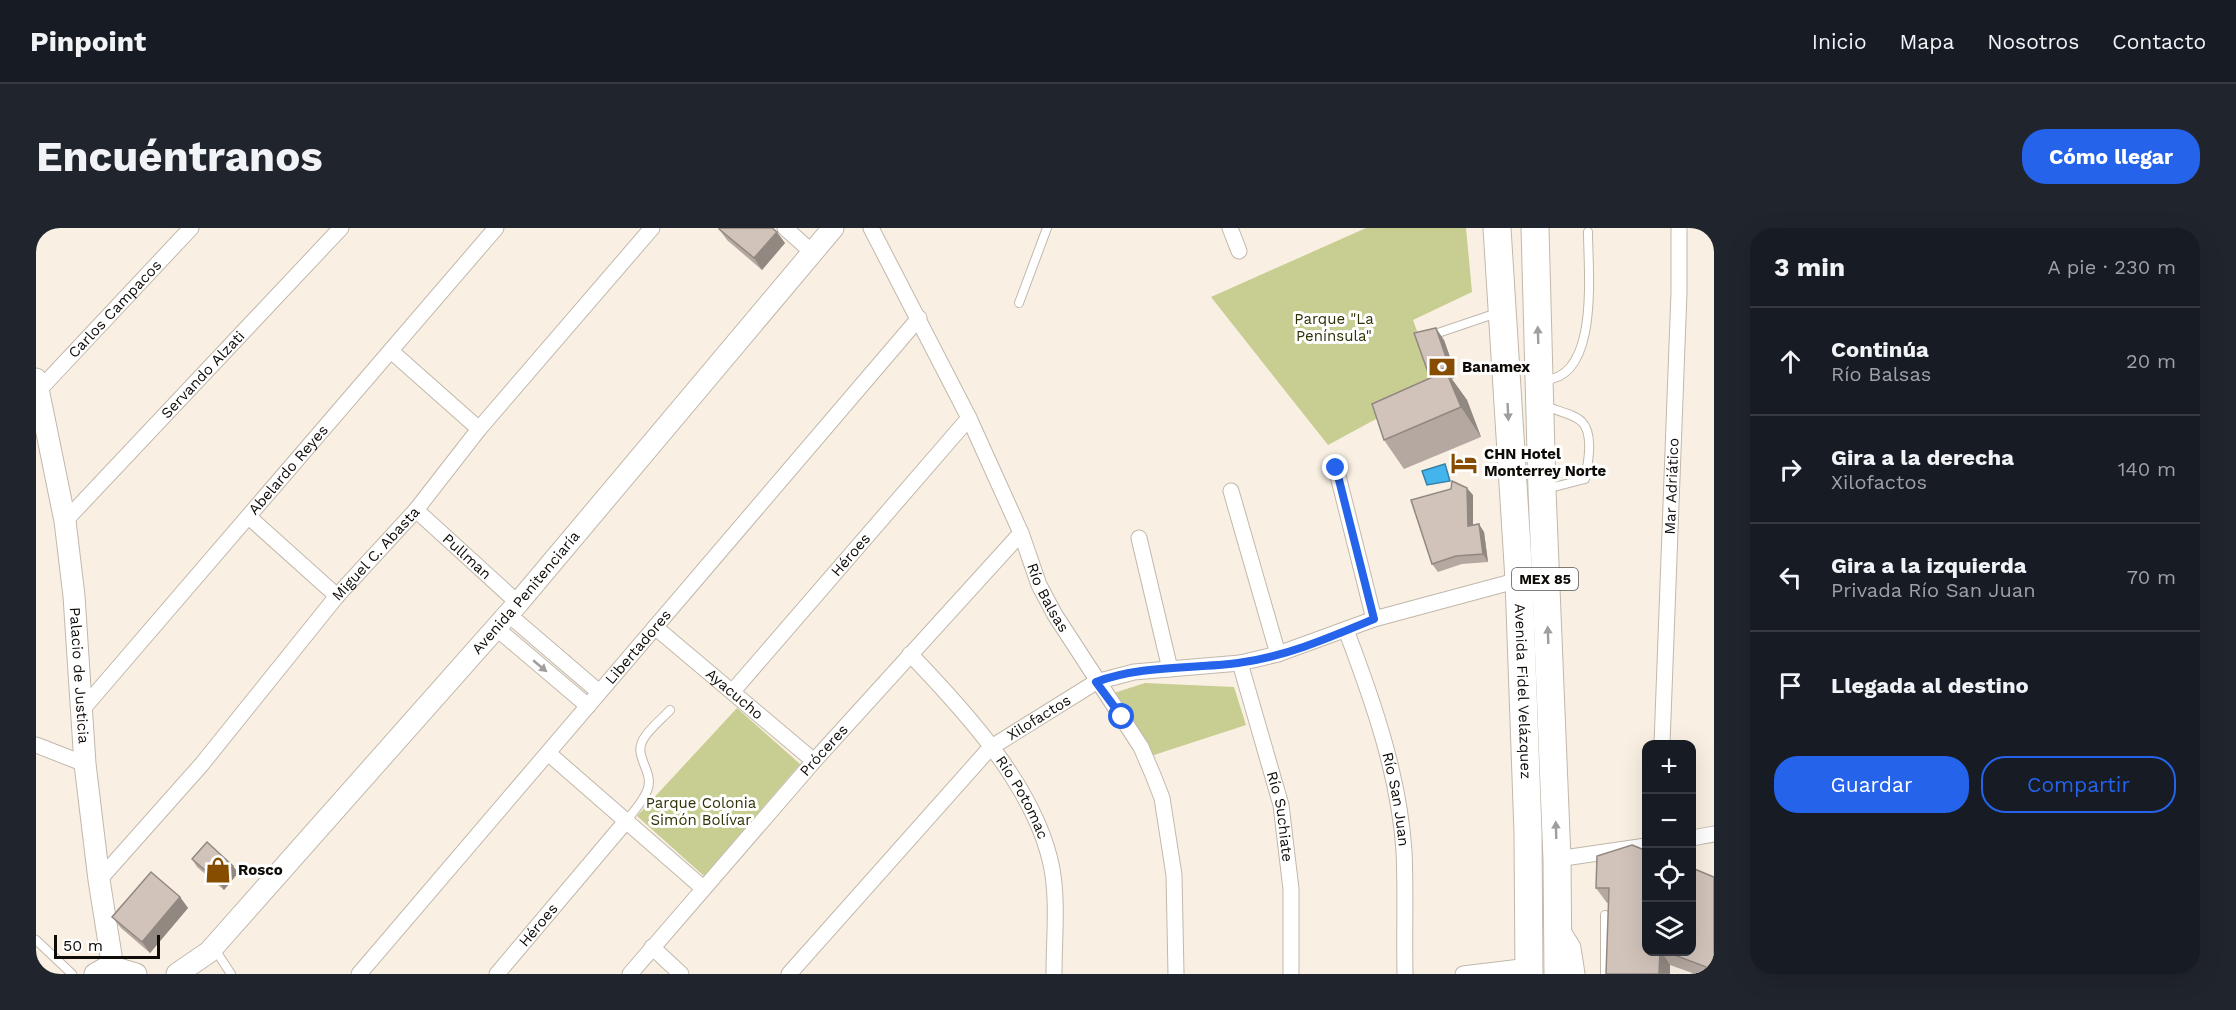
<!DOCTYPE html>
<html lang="es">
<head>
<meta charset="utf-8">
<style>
  body { margin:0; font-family:"Work Sans",sans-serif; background:#20242c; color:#f1f3f6 }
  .controls { position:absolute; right:18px; bottom:18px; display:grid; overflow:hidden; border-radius:12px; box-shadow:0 6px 24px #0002 }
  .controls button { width:54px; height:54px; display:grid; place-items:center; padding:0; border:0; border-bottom:2px solid #363941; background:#171b24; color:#f1f3f6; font:30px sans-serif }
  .scale { position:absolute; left:18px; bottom:15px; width:106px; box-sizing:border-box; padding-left:6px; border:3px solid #0f0c08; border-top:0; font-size:16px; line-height:21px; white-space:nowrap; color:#0f0c08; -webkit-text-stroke:4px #fff; paint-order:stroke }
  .stop { position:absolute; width:18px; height:18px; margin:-14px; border:4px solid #2563eb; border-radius:50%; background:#fff }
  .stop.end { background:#2563eb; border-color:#fff; box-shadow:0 2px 6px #0008 }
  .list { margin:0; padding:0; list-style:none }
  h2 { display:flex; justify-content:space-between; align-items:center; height:78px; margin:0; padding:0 24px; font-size:26px }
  h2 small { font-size:20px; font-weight:400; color:#9ea1a6 }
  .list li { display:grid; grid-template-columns:39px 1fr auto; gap:18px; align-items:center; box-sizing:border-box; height:108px; padding:0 24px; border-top:2px solid #363941 }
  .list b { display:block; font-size:22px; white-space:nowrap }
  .list p { margin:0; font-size:20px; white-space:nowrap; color:#9ea1a6 }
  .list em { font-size:20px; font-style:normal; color:#9ea1a6 }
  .actions { display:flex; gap:12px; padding:18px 24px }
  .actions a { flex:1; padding:14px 0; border:2px solid #2563eb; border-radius:24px; text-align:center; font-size:21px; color:#2563eb }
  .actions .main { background:#2563eb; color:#fff }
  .icon { flex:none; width:33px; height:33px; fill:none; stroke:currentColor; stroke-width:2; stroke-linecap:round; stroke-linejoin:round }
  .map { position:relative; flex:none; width:1678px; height:746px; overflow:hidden; border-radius:24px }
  header { display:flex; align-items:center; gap:36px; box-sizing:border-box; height:84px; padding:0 30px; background:#171b24; border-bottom:2px solid #363941 }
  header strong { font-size:28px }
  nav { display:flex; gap:33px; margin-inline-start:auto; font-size:21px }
  .intro { display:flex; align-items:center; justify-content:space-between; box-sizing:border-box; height:144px; padding:0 36px }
  h1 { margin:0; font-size:42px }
  .button { padding:15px 27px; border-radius:24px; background:#2563eb; color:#fff; font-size:21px; font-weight:700 }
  main { display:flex; gap:36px; padding:0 36px }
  aside { flex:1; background:#171b24; border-radius:24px; box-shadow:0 6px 24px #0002 }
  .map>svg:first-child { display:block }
</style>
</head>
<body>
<header>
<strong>Pinpoint</strong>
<nav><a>Inicio</a><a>Mapa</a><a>Nosotros</a><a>Contacto</a></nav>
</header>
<div class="intro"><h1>Encuéntranos</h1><a class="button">Cómo llegar</a></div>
<main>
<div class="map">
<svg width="1678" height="746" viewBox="0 0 1678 746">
  <rect width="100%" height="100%" fill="#f9f0e3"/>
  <path fill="#c8cd91" d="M1330 0H1430L1436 64 1377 92 1401 158 1292 217 1175 69Z
    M1109 455 1198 459 1210 497 1115 528 1078 465Z
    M701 480 764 536 668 648 601 588Z"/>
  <path fill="#44b5ec" stroke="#3482a8" stroke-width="1.5" d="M1409 236 1414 253 1391 257 1386 243Z"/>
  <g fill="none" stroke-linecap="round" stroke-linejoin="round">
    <g stroke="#c1b8ab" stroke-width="10">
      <path id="lane" d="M983 75 1011 0
        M1396 107 1461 85
        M1508 152C1564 150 1552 43 1552 4
        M1510 178C1520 183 1539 186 1546 194 1558 206 1552 236 1549 251L1510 261
        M591 592C598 583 609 571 612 560 617 544 599 529 606 514 610 503 626 491 634 482
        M1569 687V746
        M0 712 36 746
        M178 720 195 746"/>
    </g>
    <g stroke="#c1b8ab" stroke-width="17">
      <g id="street">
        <path d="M749 0 776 24"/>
        <path id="s1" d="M835 0 933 190 985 305 1003 357 1019 387 1105 519 1117 547 1126 570 1138 647 1140 746"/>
        <path d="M1194 0 1203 23"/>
        <path d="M355 123 443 201"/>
        <path id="s2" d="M3 162 155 0"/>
        <path d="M1300 240 1338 391"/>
        <path d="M1195 263 1242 426"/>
        <path id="s3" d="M380 282 482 375"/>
        <path d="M213 289 301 368"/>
        <path id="s4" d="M29 293 305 0"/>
        <path d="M1103 310 1134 441"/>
        <path d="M472 386 563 464"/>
        <path id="s5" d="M619 399 778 533"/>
        <path d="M460 400 552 478"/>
        <path id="s6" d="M1310 402C1337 473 1363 547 1368 623 1370 664 1368 705 1369 746"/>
        <path id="s7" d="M874 426C929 483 1001 561 1016 641 1022 675 1018 711 1018 746"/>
        <path id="s8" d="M1204 435 1245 577 1255 661V746"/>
        <path id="s9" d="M697 463 933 190"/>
        <path id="s10" d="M45 483 460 0"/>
        <path id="s11" d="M1626 516 1643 64V0"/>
        <path d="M0 517 49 536"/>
        <path d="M512 525 667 660"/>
        <path d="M1656 610 1678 606"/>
        <path d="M1521 631 1610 618"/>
        <path id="s12" d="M63 652 166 536 301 368 380 282 443 201 616 0"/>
        <path d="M616 719 645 746"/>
        <path id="s13" d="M323 746 883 90"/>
        <path id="s14" d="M461 746 591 592"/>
        <path id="s15" d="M594 746 778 533 985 305"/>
        <path id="s16" d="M753 746 954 520 1060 454 1098 444 1204 435 1242 426 1338 391 1483 352"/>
        <path d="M1427 746 1492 738"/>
      </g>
    </g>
    <g stroke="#c1b8ab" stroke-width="23">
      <g id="secondary">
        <path id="s17" d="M0 151 29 293 38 368 49 536 63 652 78 746"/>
        <path d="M1523 702 1534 720 1538 746"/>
        <path d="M59 746 73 738 100 746"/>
        <path id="s18" d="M141 746 173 724 482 375 797 0"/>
      </g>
    </g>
    <g stroke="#c1b8ab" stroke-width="29">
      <g id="highway">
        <path id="s19" d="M1461 0 1483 352 1492 605 1493 746"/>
        <path d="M1499 0 1506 262 1521 631 1522 746"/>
      </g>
    </g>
    <use href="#lane" stroke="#fff" stroke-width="8"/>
    <use href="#street" stroke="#fff" stroke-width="15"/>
    <use href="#secondary" stroke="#fff" stroke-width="21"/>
    <use href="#highway" stroke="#fff" stroke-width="27"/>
  </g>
  <path fill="#b4a8a0" d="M683 1 749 15 726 42 691 12Z
    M1408 112 1421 149 1416 151 1431 172 1445 209 1368 241 1348 212 1395 149 1393 147Z
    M1437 267V297L1448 304 1452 334 1426 336 1402 344 1396 336Z
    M1561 628 1611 723H1656L1678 649V746H1659L1634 737V746H1570L1573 675H1571L1560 660Z
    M156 631 197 638 202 645 188 662 161 639Z
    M144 669 152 680 114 725 85 700 76 689Z"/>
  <path fill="#928882" d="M741 4 749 15 726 42 718 30Z
    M1400 100 1408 112 1421 149 1413 138Z
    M1410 143 1431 172 1445 209 1425 179Z
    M1431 260 1437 267V306L1432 298Z
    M1443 296 1448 304 1452 334 1447 326Z
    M197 638 202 645 188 662 183 654Z
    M144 669 152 680 114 725 106 714Z
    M1624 723H1625L1634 737V746H1623Z"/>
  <path fill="#d1c3ba" stroke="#928882" stroke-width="1.5" d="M684 0H736L741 4 718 30 683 1Z
    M1400 100 1413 138 1393 147 1378 105Z
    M1410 143 1425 179 1348 212 1336 176Z
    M1416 253 1431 260 1432 298 1443 296 1447 326 1420 328 1396 336 1375 272 1415 261Z
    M171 614 197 638 183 654 156 631Z
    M1596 617 1611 623V723H1624L1623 746H1570L1573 660H1560L1561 628Z
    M1656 640 1678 649V742L1628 723H1656Z
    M115 644 144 669 106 714 76 689Z"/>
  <defs><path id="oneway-solid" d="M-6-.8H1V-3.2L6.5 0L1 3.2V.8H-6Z" transform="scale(1.5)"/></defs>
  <g fill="#9f9e9c">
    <use href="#oneway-solid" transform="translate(1502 107) rotate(-92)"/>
    <use href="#oneway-solid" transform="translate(1472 184) rotate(87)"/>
    <use href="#oneway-solid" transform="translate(1512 407) rotate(-92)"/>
    <use href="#oneway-solid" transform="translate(504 438) rotate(40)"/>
    <use href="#oneway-solid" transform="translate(1520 602) rotate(-92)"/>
  </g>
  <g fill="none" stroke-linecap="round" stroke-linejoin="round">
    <path stroke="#2563eb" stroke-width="8" d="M1086 489 1060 454C1105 437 1155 441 1202 435 1249 429 1295 409 1338 391L1300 240"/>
  </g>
  <defs>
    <g id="bank-bare" transform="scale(2.07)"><path d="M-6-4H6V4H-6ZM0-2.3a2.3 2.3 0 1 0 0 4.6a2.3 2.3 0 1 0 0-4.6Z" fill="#864d01" stroke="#fff" stroke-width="2.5" paint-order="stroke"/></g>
    <g id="hotel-bare" transform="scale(2.07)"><path d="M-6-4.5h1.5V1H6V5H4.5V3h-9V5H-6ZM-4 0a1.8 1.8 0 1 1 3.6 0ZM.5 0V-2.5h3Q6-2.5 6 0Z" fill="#864d01" stroke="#fff" stroke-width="2.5" paint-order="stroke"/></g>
    <g id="shop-bare" transform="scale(2.07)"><path d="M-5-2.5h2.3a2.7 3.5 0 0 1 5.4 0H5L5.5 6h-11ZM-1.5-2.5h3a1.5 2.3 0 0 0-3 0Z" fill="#864d01" stroke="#fff" stroke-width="2.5" paint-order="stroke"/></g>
  </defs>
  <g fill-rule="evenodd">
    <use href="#bank-bare" x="1406" y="139"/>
    <use href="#hotel-bare" x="1428" y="235"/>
    <use href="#shop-bare" x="182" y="642"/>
  </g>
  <g text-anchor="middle" stroke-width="6" stroke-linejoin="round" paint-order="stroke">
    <rect fill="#fff" stroke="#575552" stroke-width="1.5" x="1476" y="340" width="66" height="22" rx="4.5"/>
    <g font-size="14" font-weight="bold" fill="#0f0c08">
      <text x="1509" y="356">MEX 85</text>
    </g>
    <g font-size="15" fill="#0f0c08" stroke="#fff">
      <text dy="5" stroke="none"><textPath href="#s2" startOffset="111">Carlos Campacos</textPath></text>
      <text dy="5" stroke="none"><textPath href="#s4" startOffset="201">Servando Alzati</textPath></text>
      <text dy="5" stroke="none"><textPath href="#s10" startOffset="318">Abelardo Reyes</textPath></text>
      <text dy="5" stroke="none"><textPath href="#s11" startOffset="258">Mar Adriático</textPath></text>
      <text dy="5" stroke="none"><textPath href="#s12" startOffset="428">Miguel C. Abasta</textPath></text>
      <text dy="5" stroke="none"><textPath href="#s9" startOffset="180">Héroes</textPath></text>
      <text dy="5" stroke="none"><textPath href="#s3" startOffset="69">Pullman</textPath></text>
      <text dy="5" stroke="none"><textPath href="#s18" startOffset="518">Avenida Penitenciaría</textPath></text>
      <text dy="5" stroke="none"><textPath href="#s1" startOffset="410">Río Balsas</textPath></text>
      <text dy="5" stroke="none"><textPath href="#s13" startOffset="430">Libertadores</textPath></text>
      <text dy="5" stroke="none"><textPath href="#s17" startOffset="300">Palacio de Justicia</textPath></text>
      <text dy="5" stroke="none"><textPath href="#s19" startOffset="464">Avenida Fidel Velázquez</textPath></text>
      <text dy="5" stroke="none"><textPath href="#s5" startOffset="104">Ayacucho</textPath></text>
      <text dy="5" stroke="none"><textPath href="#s16" startOffset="360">Xilofactos</textPath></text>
      <text dy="5" stroke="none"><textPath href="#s15" startOffset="296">Próceres</textPath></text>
      <text dy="5" stroke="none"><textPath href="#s7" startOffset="183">Río Potomac</textPath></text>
      <text dy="5" stroke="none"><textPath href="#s6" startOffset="177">Río San Juan</textPath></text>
      <text dy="5" stroke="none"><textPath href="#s8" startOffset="159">Río Suchiate</textPath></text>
      <text dy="5" stroke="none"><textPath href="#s14" startOffset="64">Héroes</textPath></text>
    </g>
    <g font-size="15" fill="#2f3104" stroke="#fff">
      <text x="1298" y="96">Parque "La<tspan x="1298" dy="17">Península"</tspan></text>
      <text x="665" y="580">Parque Colonia<tspan x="665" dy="17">Simón Bolívar</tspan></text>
    </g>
    <g font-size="15" font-weight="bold" fill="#0f0c08" stroke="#fff" text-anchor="start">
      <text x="1426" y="144">Banamex</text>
      <text x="1448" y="231">CHN Hotel<tspan x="1448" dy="17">Monterrey Norte</tspan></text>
      <text x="202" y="647">Rosco</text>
    </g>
  </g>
</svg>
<div class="controls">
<button>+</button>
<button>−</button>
<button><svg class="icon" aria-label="locate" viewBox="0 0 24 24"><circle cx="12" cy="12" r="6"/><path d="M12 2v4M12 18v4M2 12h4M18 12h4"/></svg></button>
<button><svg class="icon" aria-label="layers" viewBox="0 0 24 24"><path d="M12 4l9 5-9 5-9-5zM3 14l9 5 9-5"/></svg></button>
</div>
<div class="scale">50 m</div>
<div class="stop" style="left:1086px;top:489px"></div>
<div class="stop end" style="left:1300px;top:240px"></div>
</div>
<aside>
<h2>3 min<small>A pie · 230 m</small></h2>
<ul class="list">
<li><svg class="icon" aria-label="ahead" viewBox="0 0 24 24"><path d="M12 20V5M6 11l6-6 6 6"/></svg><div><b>Continúa</b><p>Río Balsas</p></div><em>20 m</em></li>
<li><svg class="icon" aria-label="right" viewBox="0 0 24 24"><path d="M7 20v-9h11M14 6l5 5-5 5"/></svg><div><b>Gira a la derecha</b><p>Xilofactos</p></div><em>140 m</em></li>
<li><svg class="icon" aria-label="left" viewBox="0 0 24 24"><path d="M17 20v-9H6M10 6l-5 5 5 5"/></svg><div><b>Gira a la izquierda</b><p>Privada Río San Juan</p></div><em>70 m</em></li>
<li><svg class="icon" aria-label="arrive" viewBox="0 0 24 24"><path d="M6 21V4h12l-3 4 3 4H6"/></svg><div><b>Llegada al destino</b></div></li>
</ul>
<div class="actions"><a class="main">Guardar</a><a>Compartir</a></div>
</aside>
</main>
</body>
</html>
